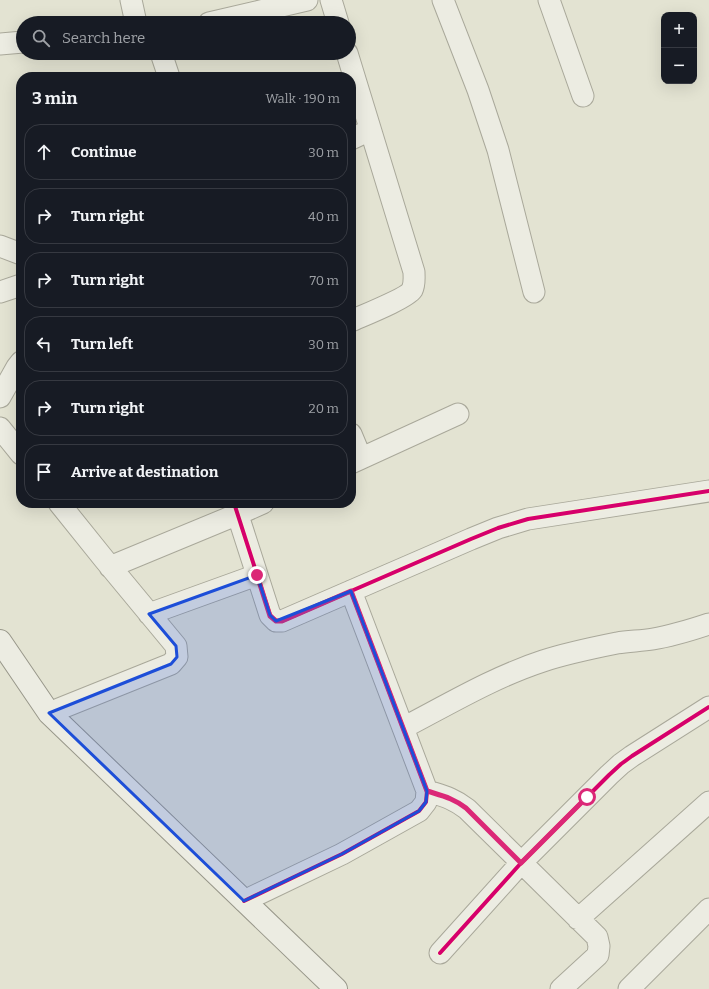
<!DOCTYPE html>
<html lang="en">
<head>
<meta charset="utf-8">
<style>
  body { margin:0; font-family:Bitter,serif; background:#242831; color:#f1f3f6 }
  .controls { position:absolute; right:12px; top:12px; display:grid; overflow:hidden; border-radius:8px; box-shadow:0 4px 16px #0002 }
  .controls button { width:36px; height:36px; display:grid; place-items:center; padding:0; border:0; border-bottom:1px solid #363941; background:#171b24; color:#f1f3f6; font:20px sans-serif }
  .stop { position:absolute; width:12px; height:12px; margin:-9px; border:3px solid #db2777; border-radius:50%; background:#fff }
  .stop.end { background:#db2777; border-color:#fff; box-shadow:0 1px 4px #0008 }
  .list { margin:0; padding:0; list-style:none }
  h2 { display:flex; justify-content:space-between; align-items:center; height:52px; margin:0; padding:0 16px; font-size:17px }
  h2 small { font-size:13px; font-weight:400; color:#9ea1a6 }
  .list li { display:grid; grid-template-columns:26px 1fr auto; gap:12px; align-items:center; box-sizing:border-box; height:56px; margin:0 8px 8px; padding:0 8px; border:1px solid #363941; border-radius:16px }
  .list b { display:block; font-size:15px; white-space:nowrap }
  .list em { font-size:13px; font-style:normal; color:#9ea1a6 }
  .icon { flex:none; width:22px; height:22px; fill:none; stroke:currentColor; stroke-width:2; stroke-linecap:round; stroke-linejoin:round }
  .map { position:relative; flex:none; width:709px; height:989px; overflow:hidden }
  .search { position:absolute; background:#171b24; box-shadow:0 4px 16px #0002; left:16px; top:16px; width:340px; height:44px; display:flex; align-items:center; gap:10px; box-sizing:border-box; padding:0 14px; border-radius:22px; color:#9ea1a6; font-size:15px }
  .panel { position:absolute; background:#171b24; box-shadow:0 4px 16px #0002; left:16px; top:72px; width:340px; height:436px; border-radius:16px }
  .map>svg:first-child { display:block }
</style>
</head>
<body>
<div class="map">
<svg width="709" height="989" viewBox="0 0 709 989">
  <rect width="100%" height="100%" fill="#e3e3d2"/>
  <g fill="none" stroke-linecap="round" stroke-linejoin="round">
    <g stroke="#a9a89a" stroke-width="23">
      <path id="minor" d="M131 0 136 23
        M331 0 338 23
        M443 0 478 90 498 150 534 292
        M549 0 583 96
        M209 23 307 0
        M0 44 23 42
        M161 53 169 77
        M347 53 414 272C414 278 415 284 412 290 407 298 362 316 351 321
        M351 139 370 130
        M0 246 21 254
        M0 292 21 285
        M0 397 17 367 21 362
        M0 428 21 454
        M351 434 361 458
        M351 463 458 414
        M234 503 270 615 276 621H282L471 539 498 528 528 519 709 491
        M110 567 238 514 263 503
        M149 614 257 575
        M49 713 171 664 177 657 176 646 104 559 59 503
        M403 728C449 704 494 677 543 661 567 653 592 648 617 643 629 641 641 641 653 639 672 636 691 630 709 624
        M427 791C443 796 453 798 467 809L597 937 599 946 598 955 561 989
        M244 901 342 854 419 811 426 802 427 791 351 591
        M578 919 709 802
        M440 953 521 863 609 775 621 764 632 756 709 707
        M629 989 709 909"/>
    </g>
    <g stroke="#98978a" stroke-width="24">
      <path id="secondary" d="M0 641 49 713 336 989"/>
    </g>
    <use href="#minor" stroke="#ecece2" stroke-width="21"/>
    <use href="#secondary" stroke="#ecece2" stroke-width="22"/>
    <g stroke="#f2f3d9" stroke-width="6">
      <path id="cycleway" d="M234 503 270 615 276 621H282L471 539 498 528 528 519 709 491
        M244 901 342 854 419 811 426 802 427 791 351 591
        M440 953 521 863 609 775 621 764 632 756 709 707"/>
    </g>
    <use href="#cycleway" stroke="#d6006c" stroke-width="4"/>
  </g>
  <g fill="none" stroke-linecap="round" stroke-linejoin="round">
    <path stroke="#db2777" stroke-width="5" d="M257 575 270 616 276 621H282L351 591 427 791C443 796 453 798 466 808L521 863 587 797"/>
  </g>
  <path fill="#1d4ed8" fill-opacity="0.2" stroke="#1d4ed8" stroke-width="3" stroke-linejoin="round" d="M257 575 270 615 276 621 351 591 427 791 426 802 419 811 342 854 244 901 49 713 171 664 177 657 176 646 149 614Z"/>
</svg>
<div class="controls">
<button>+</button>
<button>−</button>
</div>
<div class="stop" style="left:587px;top:797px"></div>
<div class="stop end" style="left:257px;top:575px"></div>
<div class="search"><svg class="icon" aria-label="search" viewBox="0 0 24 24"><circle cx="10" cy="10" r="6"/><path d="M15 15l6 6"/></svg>Search here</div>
<section class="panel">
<h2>3 min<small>Walk · 190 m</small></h2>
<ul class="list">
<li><svg class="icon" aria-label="ahead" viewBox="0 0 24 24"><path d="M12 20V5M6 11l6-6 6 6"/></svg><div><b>Continue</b></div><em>30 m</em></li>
<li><svg class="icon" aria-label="right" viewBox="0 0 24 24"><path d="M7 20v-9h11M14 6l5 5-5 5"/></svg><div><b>Turn right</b></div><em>40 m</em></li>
<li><svg class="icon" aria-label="right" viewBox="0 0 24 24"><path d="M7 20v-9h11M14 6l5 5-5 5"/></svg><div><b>Turn right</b></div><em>70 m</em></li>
<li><svg class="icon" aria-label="left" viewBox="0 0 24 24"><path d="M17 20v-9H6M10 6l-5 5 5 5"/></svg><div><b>Turn left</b></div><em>30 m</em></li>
<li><svg class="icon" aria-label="right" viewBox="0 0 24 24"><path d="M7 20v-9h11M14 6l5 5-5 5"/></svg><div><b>Turn right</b></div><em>20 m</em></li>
<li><svg class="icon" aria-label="arrive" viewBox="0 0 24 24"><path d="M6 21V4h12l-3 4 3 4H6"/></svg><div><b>Arrive at destination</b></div></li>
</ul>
</section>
</div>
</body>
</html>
